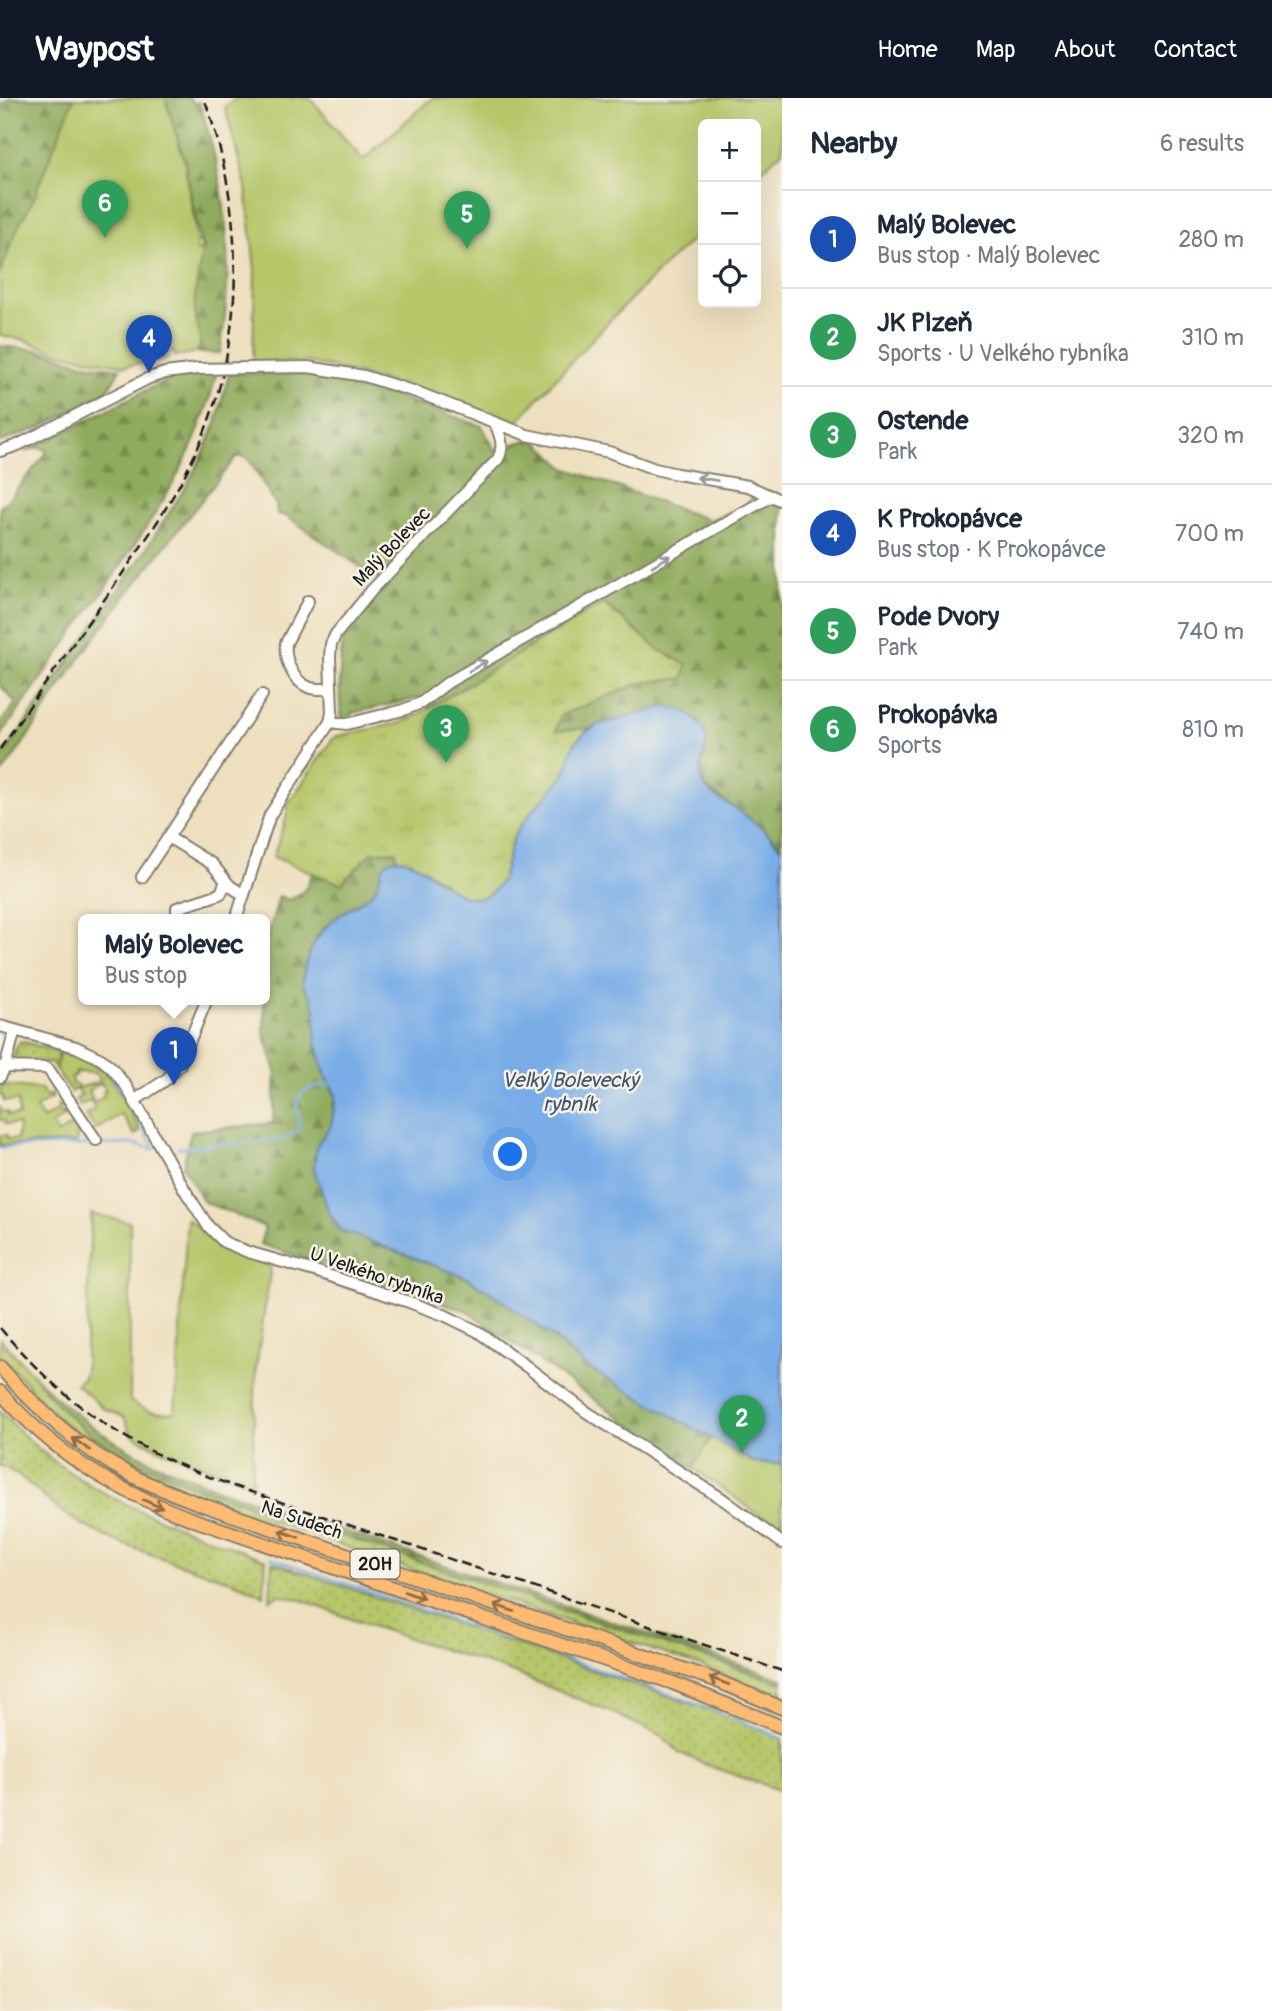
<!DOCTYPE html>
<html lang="en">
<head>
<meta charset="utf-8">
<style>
  body { margin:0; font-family:Pangolin,sans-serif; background:#f6f6f7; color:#1f2937 }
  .controls { position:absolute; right:21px; top:21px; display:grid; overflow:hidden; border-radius:10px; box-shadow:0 7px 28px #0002 }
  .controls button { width:63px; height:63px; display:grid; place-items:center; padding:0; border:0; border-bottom:2px solid #e0e1e3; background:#fff; color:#1f2937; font:35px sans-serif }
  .you { position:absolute; left:511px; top:1057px; width:24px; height:24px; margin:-18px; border:5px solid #fff; border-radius:50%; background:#1a73e8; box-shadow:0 0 0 10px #1a73e833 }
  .badge { display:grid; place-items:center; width:46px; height:46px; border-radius:50%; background:#111827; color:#fff; font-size:23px; font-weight:700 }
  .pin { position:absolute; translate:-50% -58px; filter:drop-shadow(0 2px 4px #0008) }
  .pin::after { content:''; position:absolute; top:37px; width:24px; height:21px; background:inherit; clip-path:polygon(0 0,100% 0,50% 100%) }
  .popup { position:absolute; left:78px; top:816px; width:192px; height:91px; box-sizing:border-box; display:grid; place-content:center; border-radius:10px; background:#fff; filter:drop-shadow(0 2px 5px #0005); font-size:23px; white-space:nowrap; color:#747a83 }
  .popup b { font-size:26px; color:#1f2937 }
  .popup::after { content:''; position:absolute; left:50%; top:100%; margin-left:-14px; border:14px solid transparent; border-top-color:#fff }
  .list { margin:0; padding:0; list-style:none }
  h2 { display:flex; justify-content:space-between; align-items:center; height:91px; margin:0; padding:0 28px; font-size:30px }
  h2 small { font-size:23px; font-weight:400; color:#747a83 }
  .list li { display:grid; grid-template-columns:46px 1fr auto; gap:21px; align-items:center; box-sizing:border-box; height:98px; padding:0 28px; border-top:2px solid #e0e1e3 }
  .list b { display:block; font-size:26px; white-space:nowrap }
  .list p { margin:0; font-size:23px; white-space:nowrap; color:#747a83 }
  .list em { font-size:23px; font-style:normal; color:#747a83 }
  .icon { flex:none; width:38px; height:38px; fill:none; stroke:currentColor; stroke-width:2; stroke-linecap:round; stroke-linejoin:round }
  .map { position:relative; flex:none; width:782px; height:1913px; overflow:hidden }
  header { display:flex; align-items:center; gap:42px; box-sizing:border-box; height:98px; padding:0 35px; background:#111827; color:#fff }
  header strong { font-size:33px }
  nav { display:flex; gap:38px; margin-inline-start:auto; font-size:24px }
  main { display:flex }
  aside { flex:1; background:#fff }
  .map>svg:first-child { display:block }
</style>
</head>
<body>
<header>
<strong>Waypost</strong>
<nav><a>Home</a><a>Map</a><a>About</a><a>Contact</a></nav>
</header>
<main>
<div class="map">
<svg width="782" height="1913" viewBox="0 0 782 1913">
  <defs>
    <pattern id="grass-dots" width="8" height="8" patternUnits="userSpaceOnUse" patternTransform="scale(1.75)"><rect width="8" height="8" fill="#b6c669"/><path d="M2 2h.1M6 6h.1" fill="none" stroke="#9caa5a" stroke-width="1.8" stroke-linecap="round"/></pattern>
    <pattern id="forest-firs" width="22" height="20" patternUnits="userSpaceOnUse" patternTransform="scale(1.75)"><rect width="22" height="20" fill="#90ab5d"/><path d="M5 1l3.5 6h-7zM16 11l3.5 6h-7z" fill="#758a4c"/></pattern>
    <pattern id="park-tufts" width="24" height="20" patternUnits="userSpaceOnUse" patternTransform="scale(1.75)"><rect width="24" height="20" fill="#b6c669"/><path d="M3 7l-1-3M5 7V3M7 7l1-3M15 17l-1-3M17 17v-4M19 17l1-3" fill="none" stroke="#9caa5a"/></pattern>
  </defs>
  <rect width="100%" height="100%" fill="#f7f3e8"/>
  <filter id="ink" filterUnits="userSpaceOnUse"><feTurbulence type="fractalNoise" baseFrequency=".0143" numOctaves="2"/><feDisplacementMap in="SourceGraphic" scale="14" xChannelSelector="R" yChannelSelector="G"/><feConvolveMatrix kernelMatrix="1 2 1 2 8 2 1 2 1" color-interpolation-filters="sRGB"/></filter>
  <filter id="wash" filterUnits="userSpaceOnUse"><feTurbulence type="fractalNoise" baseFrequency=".00686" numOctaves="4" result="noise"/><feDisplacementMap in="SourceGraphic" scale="28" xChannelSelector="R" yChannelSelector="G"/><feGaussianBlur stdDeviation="1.57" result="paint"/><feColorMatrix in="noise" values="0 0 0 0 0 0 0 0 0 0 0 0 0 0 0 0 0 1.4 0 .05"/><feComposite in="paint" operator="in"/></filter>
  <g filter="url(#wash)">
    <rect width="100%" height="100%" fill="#eedfbe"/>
    <path fill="url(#grass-dots)" stroke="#697142" stroke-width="2" d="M21 943 59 954 56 972 52 965 13 963 16 949Z
      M0 1241 44 1288 45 1293 77 1325 191 1387 782 1585V1601L753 1588 698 1567 386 1463 164 1385 104 1355 79 1337 54 1317 0 1256Z
      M0 1313C16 1330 33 1347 51 1361 115 1410 192 1433 266 1462L264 1498C250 1489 240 1487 225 1481 171 1462 112 1448 65 1416 43 1402 25 1376 0 1368Z
      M272 1464 734 1620 782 1641V1693L709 1668 680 1655 662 1638 611 1614 509 1573 353 1522 305 1503 279 1497 270 1502Z"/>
    <path fill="url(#forest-firs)" stroke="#56643c" stroke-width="2" d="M10 0H79L182 251 175 258 174 253 168 255V260L125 268 0 233V8Z
      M165 0H190L195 6 199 4C228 92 235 164 220 255H200L178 243 188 223 202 154 185 66Z
      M0 248 38 252 84 266 120 271 107 294 42 329 0 344Z
      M304 275 342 280 482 328 495 352 527 342 537 343 565 370 709 422 746 408 755 395 782 403V751L772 739 705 689 699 671 705 654 680 611 663 609 591 630 555 633 561 617 640 585 683 579 687 567 659 552 605 506 581 518 429 611 420 600 352 615 351 622 342 621C338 606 339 546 346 532 350 524 379 497 388 488L286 418 277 416 276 407 249 362 245 359H236C185 424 131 488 83 556 55 595 31 637 2 675L0 674V661L139 462 188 385 205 352 216 325 229 276Z
      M216 276C197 361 149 426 101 496 67 543 34 591 0 639V625L16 605 0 587V409L9 401 45 357 46 351 36 350 24 354 170 280 188 277Z
      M397 753V761L390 763 379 780V787L374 794 343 815 323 831 317 839 303 888 312 900 316 912V945L325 976 336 998 331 1027 317 1047 371 1144 465 1179 493 1196 553 1239 588 1270 711 1340 693 1370 467 1213 260 1146 265 1129 204 1104 183 1069 191 1033 273 1025 276 973 264 935 265 848 279 798 289 802C306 793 307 792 312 774L341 785 372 754Z
      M44 1288C74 1317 109 1342 146 1361 171 1373 197 1382 222 1392L782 1581V1585L191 1387C151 1370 109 1354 76 1324 65 1315 55 1303 45 1293Z"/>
    <path fill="url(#park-tufts)" stroke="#697142" stroke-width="2" d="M604 506 659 552 687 567 683 580 640 585 561 617 556 633 591 630 574 645 583 674 476 823 442 783 404 762 397 761 396 753 372 754 341 786 273 759 286 721 288 706 332 642 337 638 401 625 410 619 411 621 581 518Z"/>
    <path fill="#b6c669" stroke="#697142" stroke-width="2" d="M74 0H165L185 66 195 128 197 152 202 154C199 176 192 199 196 220 197 228 204 247 197 253 193 256 181 257 175 258L174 253 168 255V260L125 268 55 254 24 242 0 237V175L19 127 38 93 37 91Z
      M236 0H310L363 62 432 0H782V53L756 78V26H703V131C638 191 577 256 518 323L512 325 424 293 308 264H253L255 172 246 89 225 9Z
      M59 954C75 959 93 964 105 975 120 990 130 1014 140 1033L135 1037 121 1016 96 1032 86 1017 95 1011 91 1004 92 1003 94 1005 104 998 103 994 106 992 101 985 88 993 93 1001 80 1008 76 1001 82 997 77 992C85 986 93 988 100 982L95 975 76 974 75 978H72V986L78 987V989L71 994 56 972Z
      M1 987 41 991 46 999 52 996 53 999 36 1010 43 1021 58 1012 61 1016 68 1011 65 1007 59 1010 57 1008 65 1003 70 1011 64 1016 65 1018 52 1026 58 1036 78 1023 81 1032 77 1037V1045L0 1047V1037H7L8 1041H17L19 1028 17 1026H6L5 1023 0 1022V1008L1 1013 8 1014V1017H19L18 1003H3V998H0Z
      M91 1116 130 1124V1303C148 1314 155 1316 175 1314L187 1121C199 1128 206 1139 218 1146 235 1157 252 1162 271 1168L256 1270 252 1386 157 1350 131 1336 124 1319 104 1311 76 1286 82 1281 85 1273Z
      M782 1286V1433L693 1370 711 1340Z"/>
    <path fill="#7aade7" stroke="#4b6482" stroke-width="2" d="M663 609C675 609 684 611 693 619 725 647 690 658 704 687 710 698 728 705 738 712 754 723 770 736 782 751V1366L755 1365 588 1270 553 1239 493 1196 465 1179 340 1132 329 1115 314 1071 317 1047 331 1027 336 998 325 976 316 945 315 911 312 900 303 888C302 859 318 833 341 816 352 809 363 803 372 795 384 784 375 761 399 761 428 762 459 815 489 796 508 783 505 759 514 739 526 715 549 698 564 677 568 670 569 664 570 657 573 643 586 633 598 627Z"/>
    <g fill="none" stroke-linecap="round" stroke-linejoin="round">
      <path stroke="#7aade7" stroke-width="2.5" d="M0 935H2
        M44 947 81 957
        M94 963 112 978 155 1051
        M0 1049 134 1046 155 1051
        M178 1050 283 1041 299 1032C300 1023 298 1018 297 1009 296 990 318 988 332 986
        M271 1460 706 1609 782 1640"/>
    </g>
  </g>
  <g filter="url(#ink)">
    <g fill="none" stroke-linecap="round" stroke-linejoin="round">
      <g stroke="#857e6d" stroke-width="14">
        <path id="minor" d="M248 270 308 269 364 278 419 295 527 337 609 354 655 371 677 376 748 388 782 403
          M0 353 18 347 149 280 165 275 197 271
          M308 503 286 545C284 561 292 582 308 589 315 592 323 591 331 591
          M330 624 347 626 403 612 421 605 447 585 772 398
          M168 739 212 766 230 788 244 797
          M142 779 262 597
          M183 821 177 814V810L217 797 221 795 226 783
          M236 821 270 717 330 624 332 615 330 559 331 546 336 536 372 492 498 361C505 348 500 337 495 325
          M0 928 76 949 101 961 111 969 126 988 186 1094 208 1128 224 1144 248 1154 318 1174 409 1204 444 1217 477 1233 526 1268 585 1313 724 1402 782 1445
          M0 969 46 970 49 972 96 1042
          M0 979 5 969 15 932
          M134 1003 167 981 180 966 207 901"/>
      </g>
      <g stroke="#857e6d" stroke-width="16">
        <path id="major" d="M0 1269C39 1313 80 1351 133 1378 156 1390 180 1398 203 1407L715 1582 782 1610
          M0 1294C58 1359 116 1393 197 1423L673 1585 782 1629"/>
      </g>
      <use href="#minor" stroke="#fff" stroke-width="10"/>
      <use href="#major" stroke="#ffbb71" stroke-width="12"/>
      <path stroke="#1c1c1c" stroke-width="2.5" stroke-dasharray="10 5" stroke-linecap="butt" d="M0 651C36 599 72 547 109 495 140 450 172 406 195 356 247 244 246 114 204 0
        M0 1230C71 1314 138 1355 242 1391L782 1573"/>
      <g stroke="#857e6d" stroke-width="14" stroke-linecap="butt">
        <path id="minor-bridge" d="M197 271 248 270"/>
      </g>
      <use href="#minor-bridge" stroke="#fff" stroke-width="10"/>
    </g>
    <defs><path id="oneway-shaft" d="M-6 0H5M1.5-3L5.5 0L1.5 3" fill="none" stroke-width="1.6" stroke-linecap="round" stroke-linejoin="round" transform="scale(1.75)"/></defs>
    <g stroke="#999">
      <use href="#oneway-shaft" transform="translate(707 381) rotate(-171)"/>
      <use href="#oneway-shaft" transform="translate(661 463) rotate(-30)"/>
      <use href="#oneway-shaft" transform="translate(478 568) rotate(-30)"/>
    </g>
    <g stroke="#8e6c46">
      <use href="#oneway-shaft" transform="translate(81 1346) rotate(-144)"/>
      <use href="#oneway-shaft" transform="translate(153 1406) rotate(23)"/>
      <use href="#oneway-shaft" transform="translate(289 1436) rotate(-161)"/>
      <use href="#oneway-shaft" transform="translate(414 1497) rotate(19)"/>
      <use href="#oneway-shaft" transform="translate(504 1510) rotate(-161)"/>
      <use href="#oneway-shaft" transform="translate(719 1583) rotate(-160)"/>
    </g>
  </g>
  <g text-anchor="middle" stroke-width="5" stroke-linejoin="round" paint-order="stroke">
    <rect fill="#f7f3e8" stroke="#5e5c59" stroke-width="2" x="350.5" y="1451.5" width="49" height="29" rx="5"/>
    <g font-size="18" font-weight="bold" fill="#1c1c1c">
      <text x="375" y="1472">20H</text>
    </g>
    <g font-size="19" fill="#1c1c1c" stroke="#f7f3e8">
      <text transform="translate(391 448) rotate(-46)" y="7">Malý Bolevec</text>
      <text transform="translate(377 1177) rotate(19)" y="7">U Velkého rybníka</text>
      <text transform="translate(302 1421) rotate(19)" y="7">Na Sudech</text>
    </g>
    <g font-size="21" font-style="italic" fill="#42566d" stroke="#f7f3e8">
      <text x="570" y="989">Velký Bolevecký<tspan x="570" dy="24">rybník</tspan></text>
    </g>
  </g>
</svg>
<div class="controls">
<button>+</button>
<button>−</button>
<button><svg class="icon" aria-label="locate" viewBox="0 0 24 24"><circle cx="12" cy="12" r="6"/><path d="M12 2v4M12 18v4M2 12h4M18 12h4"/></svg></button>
</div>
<div class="you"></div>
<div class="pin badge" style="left:174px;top:987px;background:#1a4fb4">1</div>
<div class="popup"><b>Malý Bolevec</b>Bus stop</div>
<div class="pin badge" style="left:742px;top:1355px;background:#2e9e5b">2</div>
<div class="pin badge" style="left:446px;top:665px;background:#2e9e5b">3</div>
<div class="pin badge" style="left:149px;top:275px;background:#1a4fb4">4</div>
<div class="pin badge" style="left:467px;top:151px;background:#2e9e5b">5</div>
<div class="pin badge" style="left:105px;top:140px;background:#2e9e5b">6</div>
</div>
<aside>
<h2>Nearby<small>6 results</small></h2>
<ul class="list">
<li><span class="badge" style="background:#1a4fb4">1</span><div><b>Malý Bolevec</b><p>Bus stop · Malý Bolevec</p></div><em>280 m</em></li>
<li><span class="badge" style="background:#2e9e5b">2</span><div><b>JK Plzeň</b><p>Sports · U Velkého rybníka</p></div><em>310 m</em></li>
<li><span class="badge" style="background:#2e9e5b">3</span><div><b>Ostende</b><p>Park</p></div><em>320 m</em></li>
<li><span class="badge" style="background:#1a4fb4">4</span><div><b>K Prokopávce</b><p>Bus stop · K Prokopávce</p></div><em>700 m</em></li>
<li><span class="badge" style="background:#2e9e5b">5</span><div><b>Pode Dvory</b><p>Park</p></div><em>740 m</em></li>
<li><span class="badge" style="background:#2e9e5b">6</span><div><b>Prokopávka</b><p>Sports</p></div><em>810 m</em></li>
</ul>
</aside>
</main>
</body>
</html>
